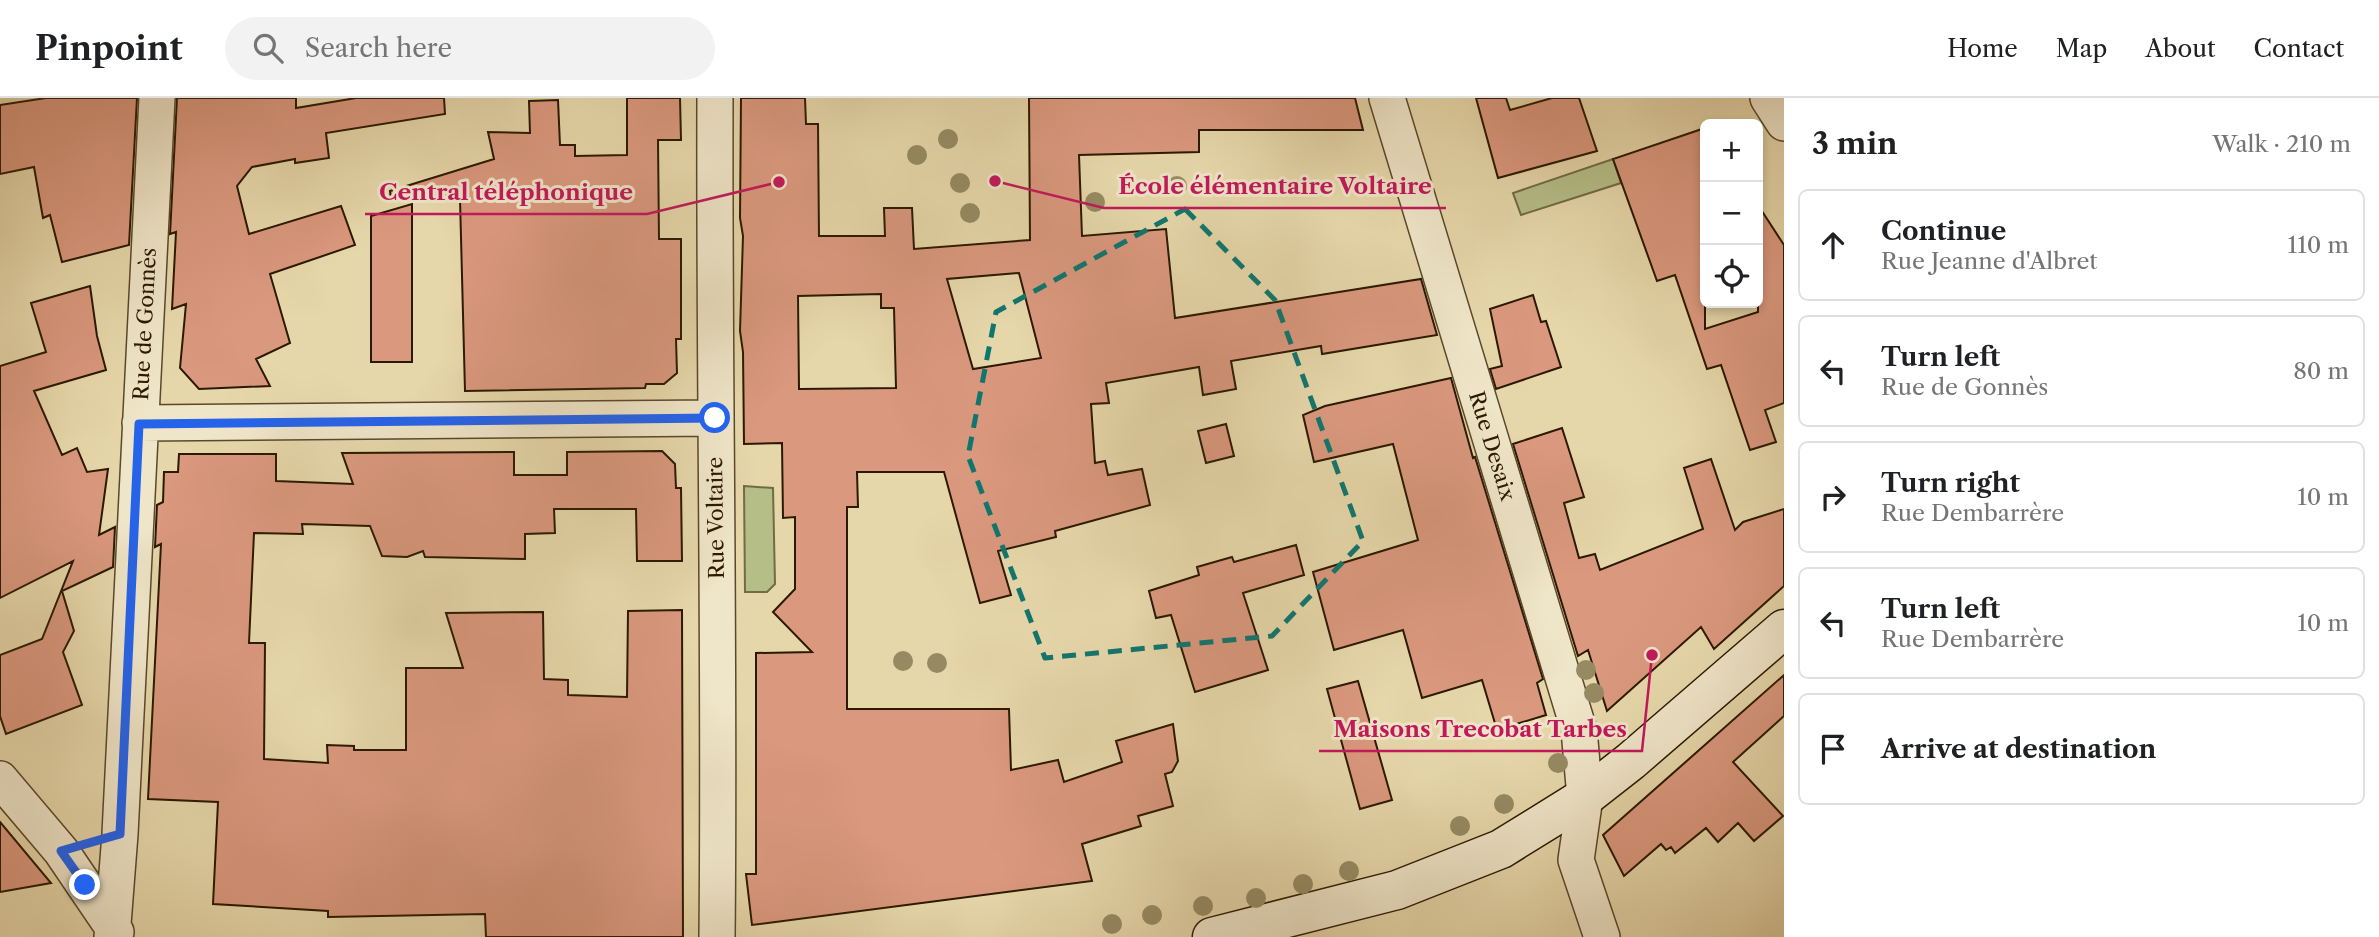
<!DOCTYPE html>
<html lang="en">
<head>
<meta charset="utf-8">
<style>
  body { margin:0; font-family:"Libre Caslon Text",serif; background:#f2f2f2; color:#202124 }
  .controls { position:absolute; right:21px; top:21px; display:grid; overflow:hidden; border-radius:10px; box-shadow:0 4px 10px #0003 }
  .controls button { width:63px; height:63px; display:grid; place-items:center; padding:0; border:0; border-bottom:2px solid #e0e0e0; background:#fff; color:#202124; font:35px sans-serif }
  .stop { position:absolute; width:21px; height:21px; margin:-16px; border:5px solid #2563eb; border-radius:50%; background:#fff }
  .stop.end { background:#2563eb; border-color:#fff; box-shadow:0 2px 7px #0008 }
  .list { margin:0; padding:0; list-style:none }
  h2 { display:flex; justify-content:space-between; align-items:center; height:91px; margin:0; padding:0 28px; font-size:30px }
  h2 small { font-size:23px; font-weight:400; color:#757577 }
  .list li { display:grid; grid-template-columns:46px 1fr auto; gap:21px; align-items:center; box-sizing:border-box; height:112px; margin:0 14px 14px; padding:0 14px; border:2px solid #e0e0e0; border-radius:10px }
  .list b { display:block; font-size:26px; white-space:nowrap }
  .list p { margin:0; font-size:23px; white-space:nowrap; color:#757577 }
  .list em { font-size:23px; font-style:normal; color:#757577 }
  .icon { flex:none; width:38px; height:38px; fill:none; stroke:currentColor; stroke-width:2; stroke-linecap:round; stroke-linejoin:round }
  .map { position:relative; flex:none; width:1784px; height:839px; overflow:hidden }
  header { display:flex; align-items:center; gap:42px; box-sizing:border-box; height:98px; padding:0 35px; background:#fff; border-bottom:2px solid #e0e0e0 }
  header strong { font-size:33px }
  nav { display:flex; gap:38px; margin-inline-start:auto; font-size:24px }
  .search { width:490px; height:63px; background:#f2f2f2; display:flex; align-items:center; gap:18px; box-sizing:border-box; padding:0 24px; border-radius:38px; color:#757577; font-size:26px }
  main { display:flex }
  aside { flex:1; background:#fff }
  .map>svg:first-child { display:block }
</style>
</head>
<body>
<header>
<strong>Pinpoint</strong>
<div class="search"><svg class="icon" aria-label="search" viewBox="0 0 24 24"><circle cx="10" cy="10" r="6"/><path d="M15 15l6 6"/></svg>Search here</div>
<nav><a>Home</a><a>Map</a><a>About</a><a>Contact</a></nav>
</header>
<main>
<div class="map">
<svg width="1784" height="839" viewBox="0 0 1784 839">
  <rect width="100%" height="100%" fill="#e6d7aa"/>
  <filter id="stains"><feTurbulence type="fractalNoise" baseFrequency=".00286" numOctaves="4"/><feColorMatrix values="0 0 0 0 .2 0 0 0 0 .09 0 0 0 0 .02 0 0 0 .5 -.17"/></filter>
  <radialGradient id="worn" r=".72"><stop offset=".6" stop-color="#630" stop-opacity="0"/><stop offset="1" stop-color="#630" stop-opacity=".3"/></radialGradient>
  <path fill="#b6be88" stroke="#706c44" stroke-width="2" d="M1613 61 1621 85 1521 117 1513 95Z
    M744 388 773 390 775 486 767 494H745Z"/>
  <path fill="#da987e" stroke="#2b1900" stroke-width="2" fill-rule="evenodd" d="M46 0H137L129 147 62 164 50 117 43 120 34 69 0 76V7Z
    M177 0H296V10L356 0H444L445 16 326 35 329 60 295 65V61L252 69 237 88 249 136 341 108 355 147 270 176 290 245 256 261 270 288 199 291 180 270 186 206 172 211 176 134 170 136Z
    M627 0H680L681 42H658L659 141H681V241H676L677 275 664 286H646L645 290 465 293 460 101 391 102 390 93 494 61 488 34 530 35 529 3 558 2 560 47H575V58L627 57Z
    M741 0H805L806 26H818L819 138H885L884 110H912L914 151 1030 142 1029 0H1355L1363 32H1199V54L1079 57 1082 138 1166 131 1175 220 1421 181 1437 237 1322 256 1321 248 1231 263 1236 291 1203 297 1199 269 1106 285 1109 305 1091 306 1095 365 1105 363 1108 377 1142 371 1150 407 1055 433 1056 439 998 453 1011 497 980 505 944 374H857L858 409H847V611H1009L1011 672 1058 662 1064 684 1122 664 1116 643 1173 626 1178 663 1172 674 1165 676 1173 708 1138 718 1141 728 1082 746 1092 783 752 827 746 776H756V555L812 554 773 514 795 491V419L783 420 782 345 744 346 743 254 740 233 743 138 740 120ZM1019 175 1041 260 973 271 947 181ZM881 196V210H894L896 290 799 291 798 198Z
    M1476 0H1506L1510 12 1552 0H1579L1597 53 1498 80Z
    M1705 30V231L1758 214V107L1784 147V305L1765 312 1776 344 1750 352 1721 267 1707 271 1675 177 1657 183 1613 61Z
    M412 106V264H371V118Z
    M90 188 97 238 106 272 34 293 62 357 77 350 87 374 108 371 99 437 115 429 113 469 62 493 74 533 63 554 82 607 6 636 0 618V557L42 541 73 463 0 500V268L46 254 31 205Z
    M1533 197 1541 224 1546 223 1561 269 1496 291 1490 271 1502 268 1490 211Z
    M1451 280 1473 360 1475 359 1543 581 1537 585 1546 617 1497 632 1482 582 1422 600 1403 532 1334 552 1313 474 1418 442 1393 346 1314 364 1303 317 1325 308Z
    M1226 326 1234 358 1206 365 1198 333Z
    M1562 330 1584 399 1564 405 1579 460 1595 456 1600 472 1703 431 1684 370 1711 361 1735 432 1743 424 1784 411V488L1714 551 1701 529 1607 613 1588 552 1578 558 1513 346Z
    M662 353 675 366 676 390H681L682 463H637L636 411H554L555 435 525 436V461L425 459 423 453 407 459 382 458 370 428 302 426 303 436 254 435 249 545H265L264 661 328 665 327 647 354 648V652H406V570H463L446 515 543 514 544 581 568 582V597L627 599 628 513 682 512 683 839H486L485 816 328 819V813L213 806 218 704 148 701 161 446 155 449 157 407 163 404 164 374H178L179 356H276V383L353 386 342 355 514 354V377H567V354Z
    M1296 447 1304 477 1243 495 1268 572 1195 594 1171 517 1156 520 1149 493 1199 477 1197 469 1232 459 1234 464Z
    M1784 577V618L1733 664 1783 718 1754 743 1738 725 1718 744 1706 730 1675 755 1671 749 1666 752 1661 746 1624 778 1603 737Z
    M1358 583 1392 702 1360 711 1327 591Z
    M0 724 51 785 0 794Z"/>
  <g fill="none" stroke-linecap="round" stroke-linejoin="round">
    <g stroke="#5a482a" stroke-width="38">
      <path id="minor" d="M715 0C714 280 720 559 717 839
        M1387 0 1579 632 1585 699 1576 762 1602 839
        M1768 0 1784 25
        M140 325 715 320
        M0 681 61 753 116 834
        M112 839 120 736 157 0"/>
    </g>
    <g stroke="#2b1900" stroke-width="41">
      <path id="secondary" d="M1212 839 1397 792 1501 751 1585 699 1631 663 1784 531"/>
    </g>
    <use href="#minor" stroke="#efe5c8" stroke-width="35"/>
    <use href="#secondary" stroke="#efe5c8" stroke-width="38"/>
  </g>
  <g fill="#968a63">
    <circle cx="948" cy="41" r="10"/>
    <circle cx="917" cy="57" r="10"/>
    <circle cx="960" cy="85" r="10"/>
    <circle cx="1177" cy="88" r="10"/>
    <circle cx="1095" cy="104" r="10"/>
    <circle cx="970" cy="115" r="10"/>
    <circle cx="903" cy="563" r="10"/>
    <circle cx="937" cy="565" r="10"/>
    <circle cx="1586" cy="572" r="10"/>
    <circle cx="1594" cy="595" r="10"/>
    <circle cx="1558" cy="665" r="10"/>
    <circle cx="1504" cy="706" r="10"/>
    <circle cx="1460" cy="728" r="10"/>
    <circle cx="1349" cy="773" r="10"/>
    <circle cx="1303" cy="786" r="10"/>
    <circle cx="1256" cy="800" r="10"/>
    <circle cx="1203" cy="808" r="10"/>
    <circle cx="1152" cy="817" r="10"/>
    <circle cx="1112" cy="826" r="10"/>
  </g>
  <g fill="none" stroke-linecap="round" stroke-linejoin="round">
    <path stroke="#2563eb" stroke-width="9" d="M85 787 61 753 120 736 139 326 715 320"/>
  </g>
  <path fill="none" stroke="#0f766e" stroke-width="5" stroke-dasharray="14 9" stroke-linejoin="round" d="M1185 111 1275 202 1363 443 1272 538 1045 560 968 358 996 214Z"/>
  <g text-anchor="middle" stroke-width="6" stroke-linejoin="round" paint-order="stroke">
    <g font-size="21" fill="#2b1900" stroke="#efe5c8">
      <text transform="translate(145 226) rotate(-87)" y="7">Rue de Gonnès</text>
      <text transform="translate(1492 348) rotate(73)" y="7">Rue Desaix</text>
      <text transform="translate(716 420) rotate(-91)" y="7">Rue Voltaire</text>
    </g>
  </g>
  <path fill="none" stroke="#c2185b" stroke-width="2.5" d="M995 83L1104 110H1446M779 84L647 116H365M1652 557L1642 653H1319"/>
  <g fill="#c2185b" stroke="#efe5c8" stroke-width="2.5">
    <circle cx="995" cy="83" r="7"/>
    <circle cx="779" cy="84" r="7"/>
    <circle cx="1652" cy="557" r="7"/>
  </g>
  <g font-size="23" text-anchor="middle" font-weight="bold" fill="#c2185b" stroke="#efe5c8" stroke-width="6" stroke-linejoin="round" paint-order="stroke">
    <text x="1275" y="96">École élémentaire Voltaire</text>
    <text x="506" y="102">Central téléphonique</text>
    <text x="1480" y="639">Maisons Trecobat Tarbes</text>
  </g>
  <rect width="100%" height="100%" filter="url(#stains)"/>
  <rect width="100%" height="100%" fill="url(#worn)"/>
</svg>
<div class="controls">
<button>+</button>
<button>−</button>
<button><svg class="icon" aria-label="locate" viewBox="0 0 24 24"><circle cx="12" cy="12" r="6"/><path d="M12 2v4M12 18v4M2 12h4M18 12h4"/></svg></button>
</div>
<div class="stop" style="left:715px;top:320px"></div>
<div class="stop end" style="left:85px;top:787px"></div>
</div>
<aside>
<h2>3 min<small>Walk · 210 m</small></h2>
<ul class="list">
<li><svg class="icon" aria-label="ahead" viewBox="0 0 24 24"><path d="M12 20V5M6 11l6-6 6 6"/></svg><div><b>Continue</b><p>Rue Jeanne d'Albret</p></div><em>110 m</em></li>
<li><svg class="icon" aria-label="left" viewBox="0 0 24 24"><path d="M17 20v-9H6M10 6l-5 5 5 5"/></svg><div><b>Turn left</b><p>Rue de Gonnès</p></div><em>80 m</em></li>
<li><svg class="icon" aria-label="right" viewBox="0 0 24 24"><path d="M7 20v-9h11M14 6l5 5-5 5"/></svg><div><b>Turn right</b><p>Rue Dembarrère</p></div><em>10 m</em></li>
<li><svg class="icon" aria-label="left" viewBox="0 0 24 24"><path d="M17 20v-9H6M10 6l-5 5 5 5"/></svg><div><b>Turn left</b><p>Rue Dembarrère</p></div><em>10 m</em></li>
<li><svg class="icon" aria-label="arrive" viewBox="0 0 24 24"><path d="M6 21V4h12l-3 4 3 4H6"/></svg><div><b>Arrive at destination</b></div></li>
</ul>
</aside>
</main>
</body>
</html>
